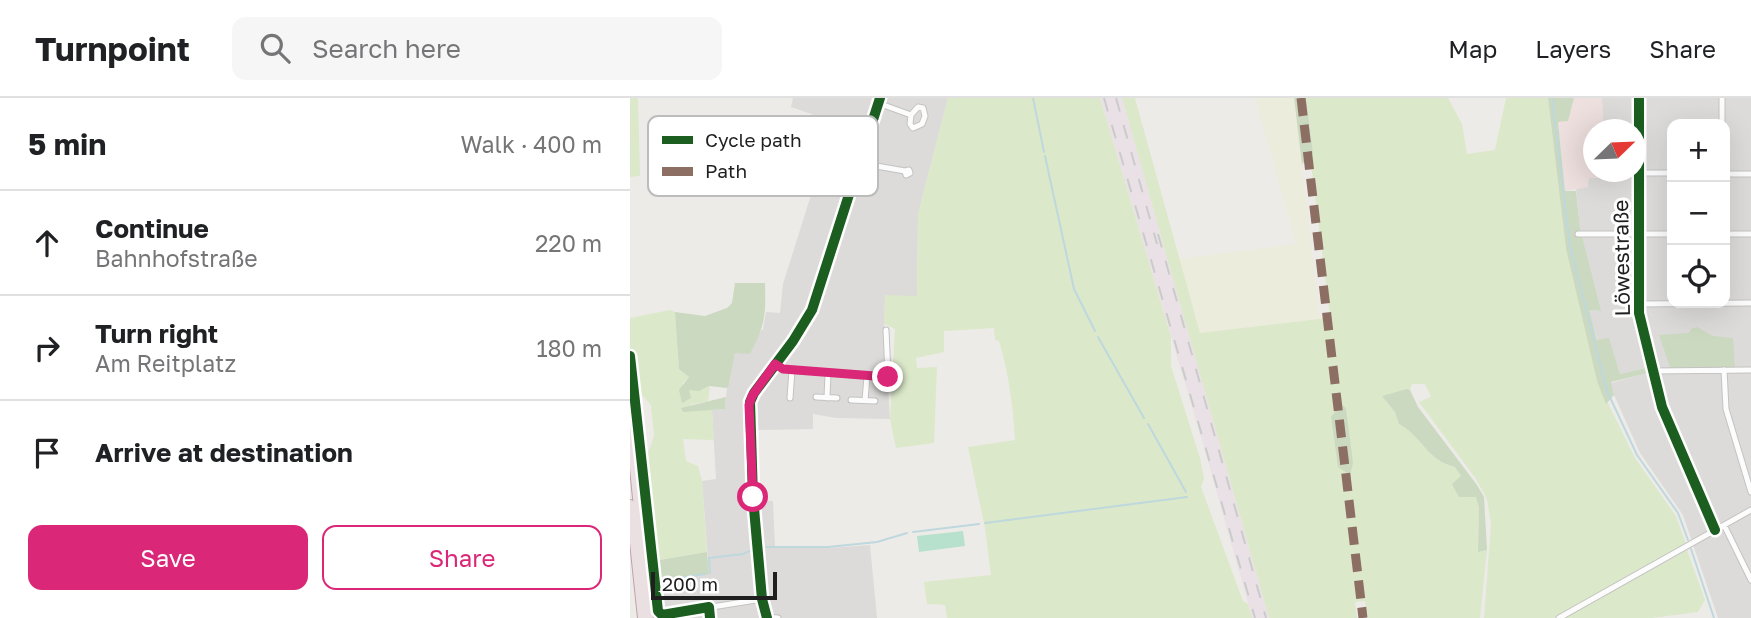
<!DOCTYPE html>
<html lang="en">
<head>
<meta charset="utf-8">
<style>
  body { margin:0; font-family:"Golos Text",sans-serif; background:#f6f6f6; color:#202124 }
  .controls { position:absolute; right:21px; top:21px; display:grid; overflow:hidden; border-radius:14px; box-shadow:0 7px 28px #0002 }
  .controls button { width:63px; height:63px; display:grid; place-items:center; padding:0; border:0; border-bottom:2px solid #e0e0e0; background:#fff; color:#202124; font:35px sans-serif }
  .compass { position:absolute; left:953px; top:21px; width:63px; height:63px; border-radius:50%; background:#fff; box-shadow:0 7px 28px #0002; rotate:67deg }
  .scale { position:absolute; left:21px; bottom:18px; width:126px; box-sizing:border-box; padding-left:7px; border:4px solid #1f1f1f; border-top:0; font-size:19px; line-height:24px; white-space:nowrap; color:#1f1f1f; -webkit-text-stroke:5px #fff; paint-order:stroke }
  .stop { position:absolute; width:21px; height:21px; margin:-16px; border:5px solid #db2777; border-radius:50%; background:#fff }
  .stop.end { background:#db2777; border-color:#fff; box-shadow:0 2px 7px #0008 }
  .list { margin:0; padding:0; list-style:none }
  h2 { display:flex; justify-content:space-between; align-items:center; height:91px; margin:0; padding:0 28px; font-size:30px }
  h2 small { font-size:23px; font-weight:400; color:#757577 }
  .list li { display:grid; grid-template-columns:46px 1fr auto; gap:21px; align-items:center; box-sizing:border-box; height:105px; padding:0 28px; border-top:2px solid #e0e0e0 }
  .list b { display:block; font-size:26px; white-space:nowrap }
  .list p { margin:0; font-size:23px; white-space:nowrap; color:#757577 }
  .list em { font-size:23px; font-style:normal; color:#757577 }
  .actions { display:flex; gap:14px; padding:21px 28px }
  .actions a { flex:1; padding:16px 0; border:2px solid #db2777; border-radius:14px; text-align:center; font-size:24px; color:#db2777 }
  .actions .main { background:#db2777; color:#fff }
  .icon { flex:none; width:38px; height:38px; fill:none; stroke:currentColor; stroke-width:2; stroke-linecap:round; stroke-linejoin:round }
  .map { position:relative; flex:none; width:1121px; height:520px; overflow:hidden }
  header { display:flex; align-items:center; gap:42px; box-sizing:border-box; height:98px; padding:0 35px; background:#fff; border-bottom:2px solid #e0e0e0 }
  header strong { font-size:33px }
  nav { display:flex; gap:38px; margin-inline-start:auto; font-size:24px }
  .search { width:490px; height:63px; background:#f6f6f6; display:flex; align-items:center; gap:18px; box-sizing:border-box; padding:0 24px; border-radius:14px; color:#757577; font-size:26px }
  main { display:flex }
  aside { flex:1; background:#fff }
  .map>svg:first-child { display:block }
</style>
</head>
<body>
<header>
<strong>Turnpoint</strong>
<div class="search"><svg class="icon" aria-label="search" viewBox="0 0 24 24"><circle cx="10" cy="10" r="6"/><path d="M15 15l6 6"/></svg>Search here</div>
<nav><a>Map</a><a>Layers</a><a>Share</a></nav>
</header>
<main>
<aside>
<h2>5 min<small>Walk · 400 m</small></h2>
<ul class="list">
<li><svg class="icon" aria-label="ahead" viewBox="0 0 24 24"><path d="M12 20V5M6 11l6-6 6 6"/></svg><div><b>Continue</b><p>Bahnhofstraße</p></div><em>220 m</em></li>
<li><svg class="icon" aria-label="right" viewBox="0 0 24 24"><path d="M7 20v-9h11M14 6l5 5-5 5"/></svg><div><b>Turn right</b><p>Am Reitplatz</p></div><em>180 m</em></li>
<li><svg class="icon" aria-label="arrive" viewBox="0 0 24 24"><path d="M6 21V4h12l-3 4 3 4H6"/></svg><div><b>Arrive at destination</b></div></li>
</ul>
<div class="actions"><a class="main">Save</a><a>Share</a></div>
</aside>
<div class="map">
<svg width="1121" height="520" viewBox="0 0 1121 520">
  <rect width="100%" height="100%" fill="#edebe8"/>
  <path fill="#dcdbd9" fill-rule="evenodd" d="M163 0H318L288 116 287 199 255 198 254 231 260 321 206 320 183 316V331L125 332 128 403H143L145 449 164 448 199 450 240 447 247 520H30L29 484 79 475 72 383 86 381 82 312 95 311 97 290 99 287 105 255 133 231 136 214 150 215 153 186 204 24 161 9Z
    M972 0H1121V520H1088L1053 417 1010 355 984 297 981 285 1021 274 1020 269 990 276 979 241 968 243 958 212 970 213 950 130 946 90 958 89V80H975V74H1006V32L973 31ZM1042 26H1095V205H1042Z"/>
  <path fill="#eee0df" d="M944 0H972L973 31 964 32V74H975L976 80H959L958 89 935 93 928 24 938 23Z"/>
  <path fill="#eae1e6" d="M470 0H492L639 520H622L618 505 574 349Z"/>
  <path fill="#ececdc" d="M625 0H664L690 221 570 235 549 161 666 146Z"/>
  <path fill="#dbe8c9" d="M0 0H8L10 78 0 79Z
    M318 0H470L541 239V268L570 360 574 381 571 389 613 503 618 506 622 520H317L315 507 297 506 294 484 361 477 355 430 338 349 385 342C383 308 379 276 369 243L365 242 364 230 314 233V254L286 260 287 270 307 269 304 345 266 350 260 321 265 231 254 226 255 197 287 198 288 116Z
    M492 0H505L570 235 690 221 700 217 680 58 683 55 676 0H818L832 26 837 56 865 52 876 0H918L936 151 967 283 1005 360 1046 418 1056 446 924 520H854L861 426 857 401 846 381 789 304 801 299 795 286H782L780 292 752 298 765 314 769 326C793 339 797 363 825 369L846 399 849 410 848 454 857 452 850 520H738L735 503 725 504 727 520H639Z
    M40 212 45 214 49 271 59 279 52 286C62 296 69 292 80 288L78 303 59 307 82 312 84 342 53 341 56 363 68 368 72 383 77 454 24 463 22 471 28 520H22L5 345 9 342 15 383H18V355L24 338 21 307 6 291 0 250V220Z
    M1057 452 1075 502 1068 514 1022 520H935Z"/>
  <path fill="#cad9bf" d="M664 0H676L683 55 672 66Z
    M918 0H944L938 23 928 24 935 93H946L950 130 971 213 959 212 967 242 979 240 990 276 1020 269 1022 274 981 284 984 297 976 306 967 283 936 151Z
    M105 185H135C136 218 135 227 120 256L105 255 99 287 97 290 79 288 69 293 59 292 61 300 52 305 49 292 59 279 49 271 45 214 75 218 97 210 102 205Z
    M1067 229 1083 238 1103 240 1105 271 1041 272 1029 237 1059 235 1061 231Z
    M777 291 780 292 788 309 847 387 854 399 857 452 848 454 849 410 846 399H829L822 386 831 378 825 369C796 362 794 340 769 326L765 314 752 298Z
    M96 299 95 311 53 314 51 310Z
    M713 307 716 311 723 365 720 377 708 369 701 318Z
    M77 454 79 476 29 484 26 482 24 463Z"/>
  <path fill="#b7e1cc" d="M333 433 335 448 289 454 287 438Z"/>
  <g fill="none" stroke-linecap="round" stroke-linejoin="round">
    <path stroke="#bed8de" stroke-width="2" d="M403 0 414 54
      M922 0 940 148 977 293 1007 357 1048 415 1058 442
      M415 58 444 191 465 233
      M468 239 514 320
      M518 326 556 394
      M355 425 557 399
      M283 434 349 426
      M133 449H198L247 444 277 435
      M1061 451 1084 520
      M80 475 79 460 113 456 122 452
      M27 483 75 476"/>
    <g stroke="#c4c3c2" stroke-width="7">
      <path id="minor" d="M1009 0V215L1032 309 1085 432
        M248 5 281 17 280 26 283 30 292 26 295 18 293 10 288 9 281 17
        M1092 26V0
        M229 65 275 73 276 77 280 75 279 72 275 73
        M1010 75H1042
        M1095 76H1121
        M948 136H1042
        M1095 136H1121
        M1009 206 1121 205
        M145 266 153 271 256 280 258 277 256 232
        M1094 272 1096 311 1121 394
        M1023 273 1121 272
        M186 299 207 300
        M160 300 162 272
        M197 300 198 275
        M221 302 245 303
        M235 302 237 279
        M1094 427 1121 482
        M79 509 80 520
        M32 517 132 501
        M136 519 148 520
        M137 520 132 501 123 399 120 304 124 295 163 243 182 212 250 0
        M929 520 1121 412"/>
    </g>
    <g stroke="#c0a1ac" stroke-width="10">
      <path id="highway" d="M0 330 19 520
        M0 406 12 520"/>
    </g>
    <use href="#minor" stroke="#fcfcfc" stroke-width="5"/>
    <use href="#highway" stroke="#eae0e2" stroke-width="8"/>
    <path stroke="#cbcbca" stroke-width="2" stroke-dasharray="14 14" stroke-linecap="butt" d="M474 0 625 520
      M486 0 527 146
      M528 136 636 520"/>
    <path stroke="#8d6e63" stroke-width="9" stroke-dasharray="18 9" stroke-linecap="butt" d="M671 0 733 520"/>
    <g stroke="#fff" stroke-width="15">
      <path id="cycleway" d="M1009 0V215L1032 309 1085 432
        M0 258 28 513 32 517 79 509 80 520
        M137 520 132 501 123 399 120 304 124 295 163 243 182 212 250 0"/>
    </g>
    <use href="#cycleway" stroke="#1b5e20" stroke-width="10"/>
  </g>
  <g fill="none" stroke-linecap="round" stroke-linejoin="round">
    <path stroke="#db2777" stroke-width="9" d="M123 399 119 307 122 298 145 266 153 271 258 279"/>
  </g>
  <g text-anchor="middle" stroke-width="6" stroke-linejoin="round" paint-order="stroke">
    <g font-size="21" fill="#1f1f1f" stroke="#fff">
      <text transform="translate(992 160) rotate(-91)" y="7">Löwestraße</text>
    </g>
  </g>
  <rect x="18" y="18" width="230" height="80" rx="10" fill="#fff" stroke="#bcbcbc" stroke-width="2"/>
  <rect x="32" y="38" width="31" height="8" fill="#1b5e20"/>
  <rect x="32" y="69" width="31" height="9" fill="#8d6e63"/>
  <g font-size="19" fill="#1f1f1f">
    <text x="75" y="49">Cycle path</text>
    <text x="75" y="80">Path</text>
  </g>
</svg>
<div class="controls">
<button>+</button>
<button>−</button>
<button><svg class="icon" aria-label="locate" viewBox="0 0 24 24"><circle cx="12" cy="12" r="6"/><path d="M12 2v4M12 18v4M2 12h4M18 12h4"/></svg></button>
</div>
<svg class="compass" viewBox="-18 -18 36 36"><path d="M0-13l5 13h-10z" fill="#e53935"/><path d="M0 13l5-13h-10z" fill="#757577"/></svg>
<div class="scale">200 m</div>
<div class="stop" style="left:123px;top:399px"></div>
<div class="stop end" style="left:258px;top:279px"></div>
</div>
</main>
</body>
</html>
